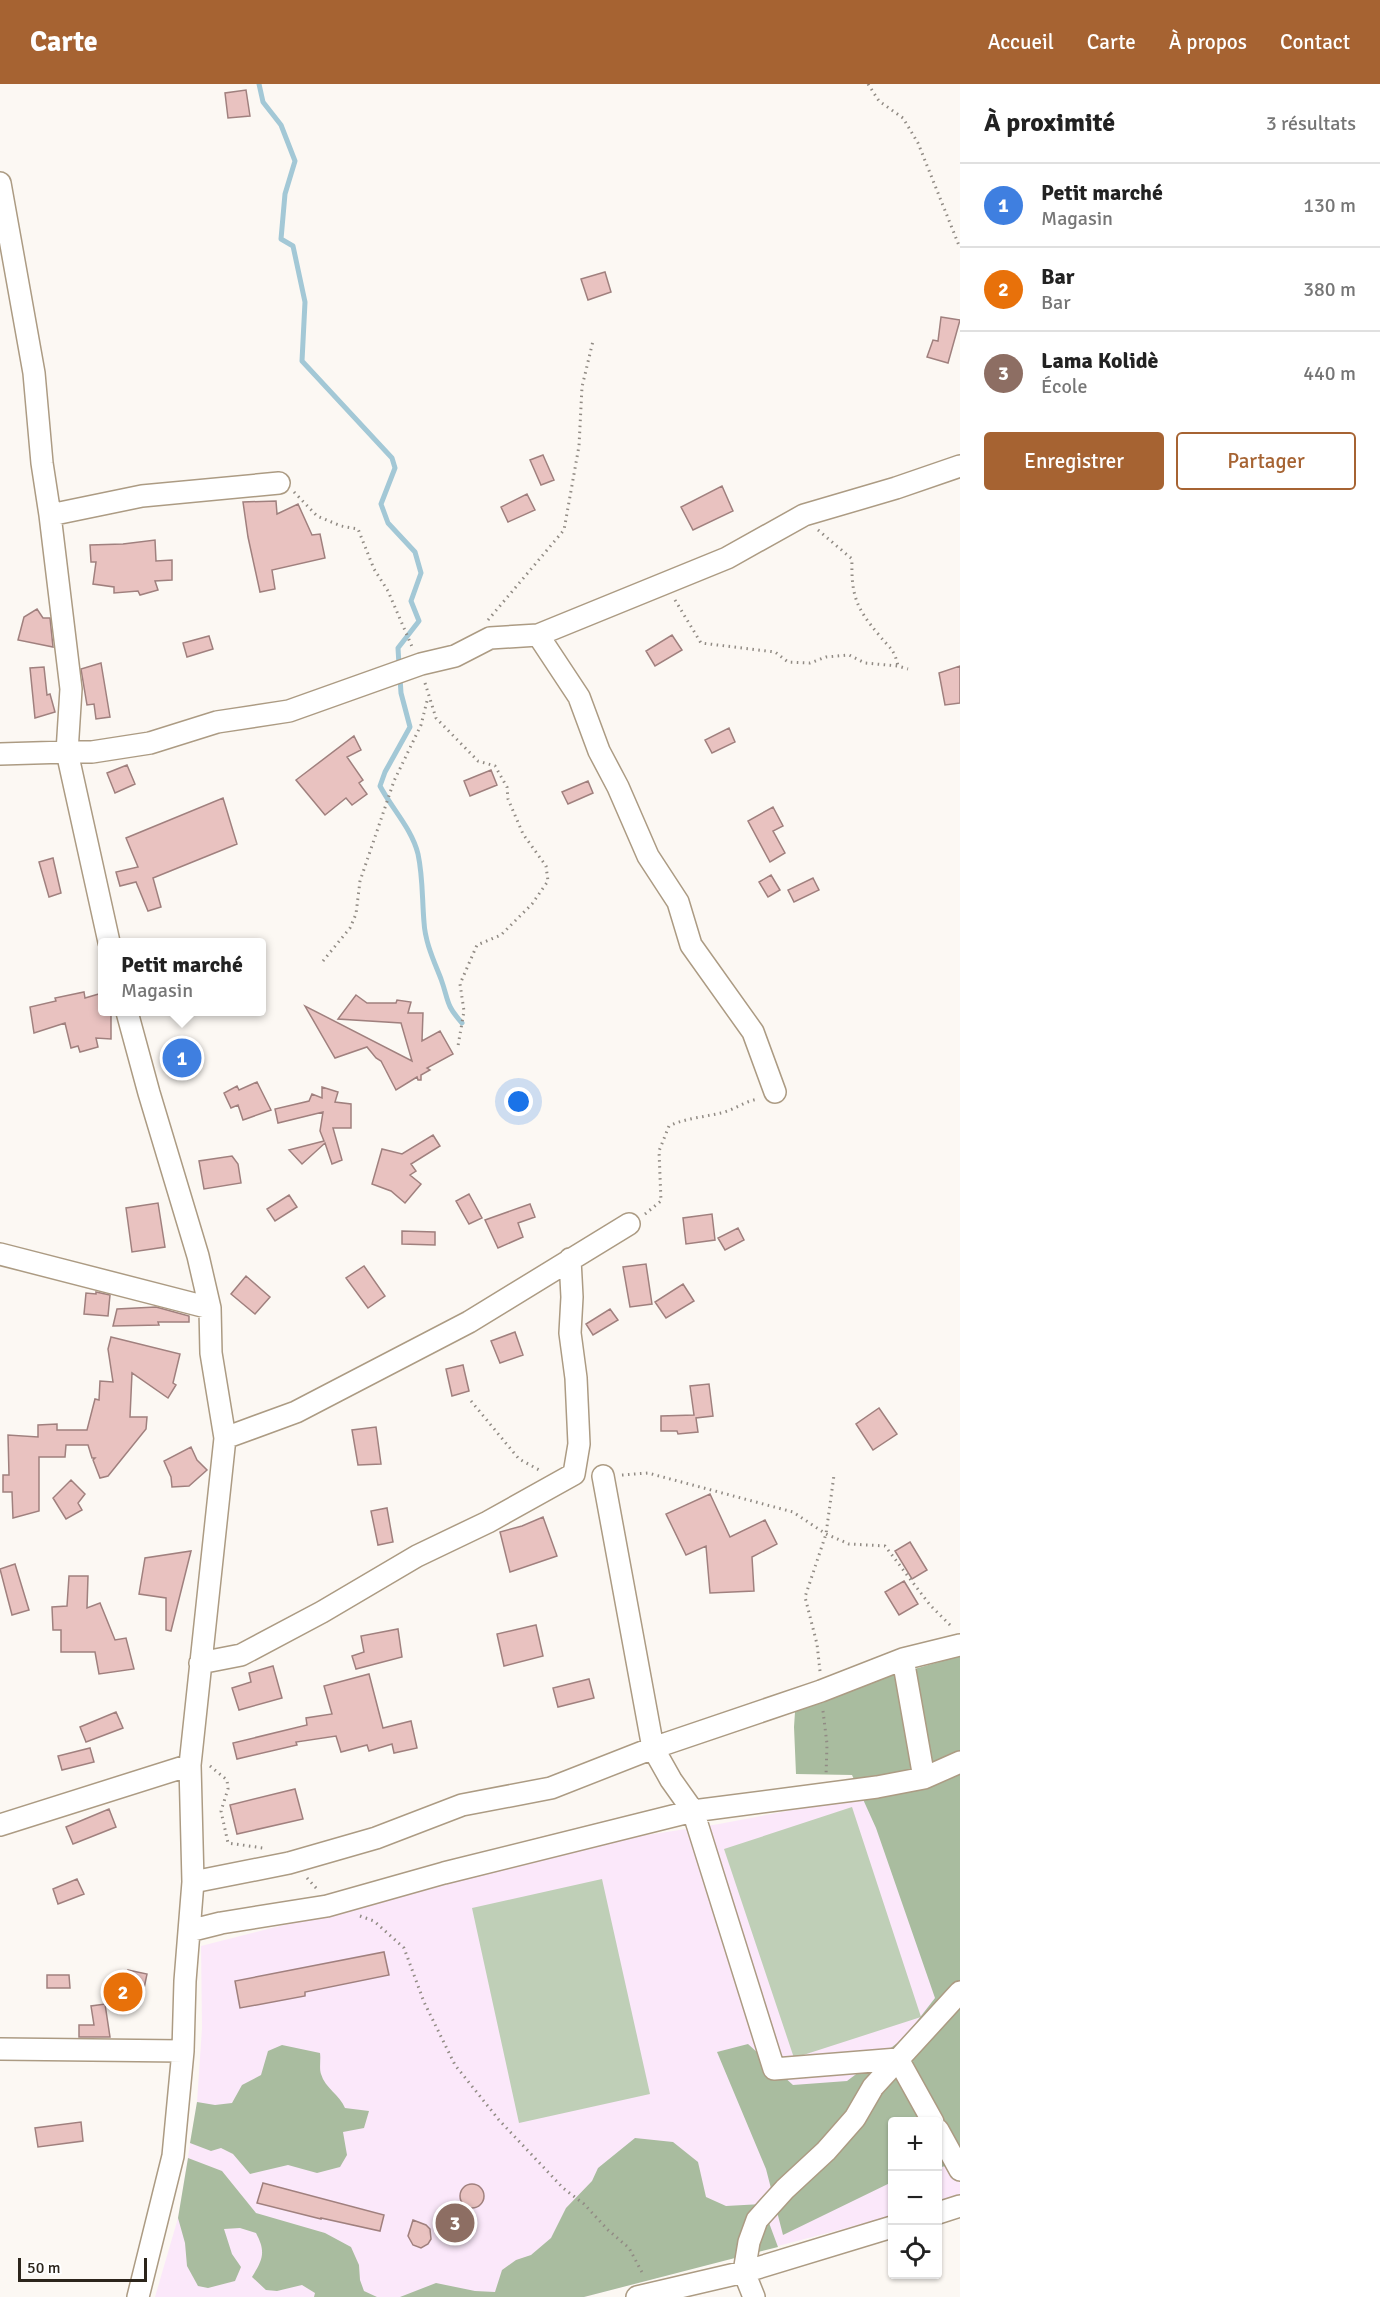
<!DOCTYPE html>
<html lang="fr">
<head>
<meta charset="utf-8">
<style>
  body { margin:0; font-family:Signika,sans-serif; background:#f2f2f2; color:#222 }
  .controls { position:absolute; right:18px; bottom:18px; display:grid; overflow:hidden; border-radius:6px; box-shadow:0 2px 4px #0004 }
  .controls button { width:54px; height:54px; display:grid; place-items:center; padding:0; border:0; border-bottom:2px solid #e0e0e0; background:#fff; color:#222; font:30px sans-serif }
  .scale { position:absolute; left:18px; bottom:15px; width:129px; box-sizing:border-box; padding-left:6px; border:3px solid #2c251b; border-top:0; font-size:16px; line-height:21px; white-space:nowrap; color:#2c251b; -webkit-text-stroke:4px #fff; paint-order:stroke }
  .you { position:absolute; left:519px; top:1018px; width:21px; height:21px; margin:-15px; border:4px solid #fff; border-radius:50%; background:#1a73e8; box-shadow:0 0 0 9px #1a73e833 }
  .badge { display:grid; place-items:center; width:39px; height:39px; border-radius:50%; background:#a66332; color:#fff; font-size:20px; font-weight:700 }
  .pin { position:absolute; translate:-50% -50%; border:3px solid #fff; box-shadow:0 2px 6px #0006 }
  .popup { position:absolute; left:98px; top:854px; width:168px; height:78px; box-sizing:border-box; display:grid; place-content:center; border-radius:6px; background:#fff; filter:drop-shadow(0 2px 4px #0005); font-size:20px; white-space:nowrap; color:#767676 }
  .popup b { font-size:22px; color:#222 }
  .popup::after { content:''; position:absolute; left:50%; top:100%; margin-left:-12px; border:12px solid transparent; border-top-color:#fff }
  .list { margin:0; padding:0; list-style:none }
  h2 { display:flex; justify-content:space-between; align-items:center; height:78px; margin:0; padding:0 24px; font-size:26px }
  h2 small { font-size:20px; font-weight:400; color:#767676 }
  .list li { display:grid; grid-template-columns:39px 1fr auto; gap:18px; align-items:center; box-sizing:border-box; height:84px; padding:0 24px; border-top:2px solid #e0e0e0 }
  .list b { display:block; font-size:22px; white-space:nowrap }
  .list p { margin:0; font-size:20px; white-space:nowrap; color:#767676 }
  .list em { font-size:20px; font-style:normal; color:#767676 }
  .actions { display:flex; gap:12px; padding:18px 24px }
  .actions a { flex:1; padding:14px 0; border:2px solid #a66332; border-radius:6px; text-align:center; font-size:21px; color:#a66332 }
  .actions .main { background:#a66332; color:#fff }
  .icon { flex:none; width:33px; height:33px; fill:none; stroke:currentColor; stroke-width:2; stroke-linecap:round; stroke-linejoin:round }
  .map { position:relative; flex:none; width:960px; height:2213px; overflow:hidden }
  header { display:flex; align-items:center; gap:36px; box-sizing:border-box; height:84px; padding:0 30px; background:#a66332; color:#fff }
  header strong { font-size:28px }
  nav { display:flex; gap:33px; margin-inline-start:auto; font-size:21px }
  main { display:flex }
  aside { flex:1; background:#fff }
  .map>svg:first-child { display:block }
</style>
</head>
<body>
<header>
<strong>Carte</strong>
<nav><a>Accueil</a><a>Carte</a><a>À propos</a><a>Contact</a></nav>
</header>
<main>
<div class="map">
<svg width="960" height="2213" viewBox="0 0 960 2213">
  <rect width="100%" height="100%" fill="#fcf8f3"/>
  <path fill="#fbe8fa" d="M960 1694V2110L938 2118V2038H892V2132L584 2213H155L178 2134 197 2018 202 1944 201 1862 627 1754 719 1740Z"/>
  <path fill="#bfcfb7" d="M852 1723 921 1933 794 1974 724 1765Z
    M602 1795 650 2010 519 2039 472 1824Z"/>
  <path fill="#a9bc9f" d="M960 1572V2078L938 2084V2038H892V2098L783 2151 766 2085 717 1968 748 1960 793 2001 847 1997 904 1954 935 1914 876 1744 852 1691 796 1690 794 1643 795 1628 858 1601Z
    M282 1961 320 1969C321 1975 319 1984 321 1990 325 2004 340 2011 345 2024L369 2027 364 2044 343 2048 347 2071 340 2083 317 2089 288 2081 250 2090 233 2070 221 2064 211 2067 190 2059 197 2018 215 2021 232 2019 242 2001 261 1991 268 1967Z
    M635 2054 673 2058 698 2078 706 2113 726 2122 762 2120 778 2163 584 2213H400L436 2199 475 2207 495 2208 502 2186 516 2176 531 2171 551 2154 566 2124 592 2097 598 2084Z
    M188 2074 222 2087 256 2129 325 2149 351 2163 359 2181 360 2196 364 2207 377 2213H314L315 2209 302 2201 277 2207 266 2206 252 2193C263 2175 266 2168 256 2149L240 2144 224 2145 232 2170 241 2183 235 2197 208 2204 198 2202 187 2182 185 2159 178 2134Z"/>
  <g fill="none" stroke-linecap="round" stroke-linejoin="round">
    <path stroke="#a3c8d6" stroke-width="5" d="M259 0 263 18 281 41 295 77 285 110 281 155 293 162 305 218 302 277 392 374 395 384 381 420 388 439 415 468 421 489 411 517 419 537 398 564 399 581
      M400 594 401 609 410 643 385 688 380 702C392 725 412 745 418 770 423 793 422 815 424 838 425 858 434 877 441 895 449 917 445 920 462 939"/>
  </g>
  <path fill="#e9c2c0" stroke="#a0807e" stroke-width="1.5" d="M246 6 250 32 228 34 225 9Z
    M605 188 611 208 588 216 581 195Z
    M941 233 960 236 948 279 927 273 933 256 938 257Z
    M543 371 554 396 541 401 530 376Z
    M722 402 733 427 693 446 681 423Z
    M527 410 535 426 508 438 501 423Z
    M276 417 277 430 298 420 312 451 320 450 325 474 272 486 275 505 260 508 248 453 243 418Z
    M155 456 156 477 172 476V496L155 497 158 506 140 511 138 507 114 509V503L93 500 96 478H91L90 461 123 460Z
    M37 525 43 534H50L53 563 18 556 24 533Z
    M672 551 682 566 655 582 646 567Z
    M209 552 213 565 187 573 183 559Z
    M101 579 110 633 96 635 94 620 87 621 81 585Z
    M960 582V619L945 621 939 589Z
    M44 583 47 611 50 610 55 628 35 634 30 584Z
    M729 644 735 658 712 669 705 656Z
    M354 652 361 666 347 673 363 696 359 699 367 710 352 721 346 714 325 731 296 696Z
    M127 681 135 700 115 709 107 689Z
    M491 686 497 701 470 712 464 697Z
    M588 697 593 709 568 720 562 708Z
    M223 714 237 760 153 794 161 823 148 827 136 798 120 802 116 788 138 783 126 754Z
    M773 723 783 742 773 747 785 769 770 778 748 737Z
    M53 774 61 809 49 813 39 778Z
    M771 791 780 806 768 813 759 798Z
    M813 794 819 806 794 818 788 806Z
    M84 908 85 914 102 909V927H111V955L96 954 98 963 80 968 78 962 71 964 65 939 34 949 30 923 56 917 55 914Z
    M356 911 367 919H396L397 916 411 918 408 929H423L422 957 440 947 453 970 427 984 430 986 421 991V996H418L417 993 396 1006 381 977 376 974 367 963 335 974 305 922 412 977 401 939 338 935Z
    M257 998 271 1026 243 1036 238 1021 231 1024 224 1009 237 1002 239 1006Z
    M322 1003 338 1008 335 1018 351 1020V1044H333L342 1076 332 1080 325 1059 302 1080 289 1066 324 1057 320 1047 323 1028 278 1039 275 1025 309 1017 312 1010 322 1014Z
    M433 1051 440 1062 411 1080 416 1087 410 1091 421 1100 405 1119 391 1107 372 1100 382 1065 402 1070Z
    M232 1072 238 1080 241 1099 204 1105 199 1077Z
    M469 1110 482 1134 469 1140 456 1117Z
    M289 1111 297 1123 275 1137 267 1125Z
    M158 1119 165 1163 132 1168 126 1124Z
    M530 1120 535 1133 518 1139 523 1153 498 1164 485 1136Z
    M712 1130 715 1156 686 1160 683 1134Z
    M738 1144 744 1156 725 1166 718 1154Z
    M402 1147 435 1148V1161L402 1160Z
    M646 1180 652 1220 630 1223 623 1183Z
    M364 1182 385 1212 368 1224 346 1194Z
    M246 1192 270 1213 255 1230 231 1210Z
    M683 1200 694 1217 666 1234 655 1218Z
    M96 1208 110 1211 108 1232 84 1230 86 1209 96 1210Z
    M156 1223 189 1232V1238H158L159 1241 113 1242 117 1225Z
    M610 1225 618 1236 593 1251 586 1240Z
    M515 1248 523 1271 500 1279 491 1257Z
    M111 1253 180 1270 173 1299 176 1301 168 1314 132 1289 130 1333H147L146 1345 108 1392 100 1394 93 1376 95 1374H92L88 1361H66L65 1373H39V1427L13 1434 12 1408H3V1391H9L8 1351 38 1353V1341L57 1340V1346H87L95 1315 99 1316 100 1297 113 1298 108 1265Z
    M463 1281 469 1307 452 1312 446 1285Z
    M709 1300 713 1332 696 1334 698 1348 678 1350 677 1347H661V1332L694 1331 690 1302Z
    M879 1324 897 1350 873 1366 856 1340Z
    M376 1343 381 1380 358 1381 352 1346Z
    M191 1363 197 1376 207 1386 189 1402 172 1403 171 1393 164 1377Z
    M71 1396 85 1410 78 1419 82 1426 66 1435 53 1414Z
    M710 1410 730 1453 765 1436 777 1460 752 1473 754 1507 710 1509 706 1462 686 1471 666 1430Z
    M387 1424 393 1458 378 1461 371 1427Z
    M543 1433 557 1472 510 1488 500 1448 522 1442Z
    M910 1458 927 1486 912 1495 895 1467Z
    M191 1467 171 1547 166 1546V1514L139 1510 145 1474Z
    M15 1480 29 1526 12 1531 0 1485Z
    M69 1492H88L87 1524 100 1519 115 1556 126 1554 134 1585 99 1590 95 1568H61V1546H53L52 1523 67 1522Z
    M904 1497 918 1520 899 1531 885 1508Z
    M536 1541 543 1572 504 1582 497 1550Z
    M398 1545 402 1573 356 1585 352 1572 364 1568 361 1552Z
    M273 1582 282 1614 239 1626 232 1604 251 1598 249 1589Z
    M369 1590 383 1644 411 1637 417 1664 394 1669 392 1660 369 1667 367 1661 341 1668 336 1652 296 1658 297 1661 237 1675 233 1659 307 1641 306 1634 332 1630 324 1602Z
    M589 1595 594 1614 558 1623 553 1604Z
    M116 1628 123 1644 86 1658 80 1643Z
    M90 1664 94 1678 62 1686 58 1672Z
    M295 1705 303 1735 237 1750 230 1721Z
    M109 1725 116 1743 73 1760 66 1743Z
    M77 1795 84 1810 58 1820 53 1805Z
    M384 1868 389 1891 305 1908V1912L240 1924 235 1897Z
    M128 1886 147 1890 142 1914 123 1910Z
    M47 1891H69L70 1904H47Z
    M105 1920 110 1953H79V1941H94L91 1922Z
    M81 2038 83 2057 38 2063 35 2044Z
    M263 2099 384 2131 380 2147 321 2134V2135L257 2119Z
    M460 2112a12 12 0 1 1 24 0a12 12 0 1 1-24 0Z
    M413 2136 426 2141 430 2145 431 2155 428 2160 421 2164 413 2161 408 2152Z"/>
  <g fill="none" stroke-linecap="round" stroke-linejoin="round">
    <g stroke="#ac9b83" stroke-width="24">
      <path id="minor" d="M0 99 34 289 42 379 50 431 71 605 67 668H92L150 659 217 638 289 627 421 580 455 572 490 554 538 551 727 474 804 431 896 404 960 382
        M50 431 142 412 279 399
        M538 551 579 613 599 667 618 703 648 772 678 818 691 861 753 948 775 1008
        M0 670 67 668 109 858
        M127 928 149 1009 198 1172 210 1224 211 1269 225 1354 190 1681 193 1798 185 1897 183 1967 173 2072 138 2213
        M0 1170 210 1224
        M225 1354 296 1328 469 1238 629 1140
        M603 1392 653 1664 671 1696 693 1727 774 1985 898 1975 933 2038
        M903 1575 924 1694
        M200 1579 241 1571 322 1528 417 1472 488 1438 574 1390 579 1360 576 1294 570 1249 572 1213 570 1175
        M0 1741 190 1681
        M193 1798 289 1779 376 1754 462 1721 551 1704 653 1664 821 1607 903 1575 960 1561
        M189 1847 221 1839 327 1822 444 1789 693 1727 877 1703 924 1694 960 1678
        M0 1965 183 1967
        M938 2046 960 2086
        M938 2129 960 2122
        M637 2213 744 2188 892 2143
        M754 2213 744 2188 749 2158 757 2136 785 2105 826 2067 855 2034 873 2003 960 1908"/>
    </g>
    <path stroke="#918b84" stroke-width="3" stroke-dasharray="1.5 4.5" stroke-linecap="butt" d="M868 0 879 17 903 34 918 59 960 164
      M294 408 317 432 341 442 358 445 374 485 388 507 413 565
      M818 446 852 475C851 511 856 524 879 551 890 565 894 564 898 582
      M675 516 701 559 775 568 788 578 810 579 826 573 849 571 865 579 898 582 908 585
      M488 536 564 446 579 362 582 303 593 257
      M425 599 436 634 478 677 495 682 507 703 508 715 523 750 546 782 548 797 532 820 501 851 477 861 460 900 464 927 458 962
      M323 877 350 844 356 830 360 797 394 697 421 641 428 613
      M645 1130 661 1117 659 1067 669 1042C686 1034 704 1033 721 1029 734 1026 745 1017 758 1015
      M471 1317 519 1375 541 1387
      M622 1391 648 1389 793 1428 826 1450 849 1460 885 1462 930 1521 952 1543
      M820 1587 817 1560 805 1513 826 1450 834 1391
      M823 1627 827 1660 826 1692
      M210 1682 227 1696 228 1705 221 1727 228 1759 263 1764
      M307 1794 317 1805
      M360 1832 374 1837 404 1864 424 1918 455 1981 499 2036 563 2104 584 2120 608 2146 629 2164 644 2192"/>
    <use href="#minor" stroke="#fff" stroke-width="21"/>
  </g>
</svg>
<div class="controls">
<button>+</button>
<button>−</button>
<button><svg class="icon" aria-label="locate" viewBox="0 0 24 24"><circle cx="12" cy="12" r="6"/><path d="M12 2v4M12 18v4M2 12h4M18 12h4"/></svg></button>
</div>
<div class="scale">50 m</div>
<div class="you"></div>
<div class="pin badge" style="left:182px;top:974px;background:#3f7fe0">1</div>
<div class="popup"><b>Petit marché</b>Magasin</div>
<div class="pin badge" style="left:123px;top:1908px;background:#e8710a">2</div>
<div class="pin badge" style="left:455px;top:2139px;background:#8d6e63">3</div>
</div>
<aside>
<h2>À proximité<small>3 résultats</small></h2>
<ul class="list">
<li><span class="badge" style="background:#3f7fe0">1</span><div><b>Petit marché</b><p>Magasin</p></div><em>130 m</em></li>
<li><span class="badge" style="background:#e8710a">2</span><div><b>Bar</b><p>Bar</p></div><em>380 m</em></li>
<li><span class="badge" style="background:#8d6e63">3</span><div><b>Lama Kolidè</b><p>École</p></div><em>440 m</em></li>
</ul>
<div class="actions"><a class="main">Enregistrer</a><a>Partager</a></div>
</aside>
</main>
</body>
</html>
